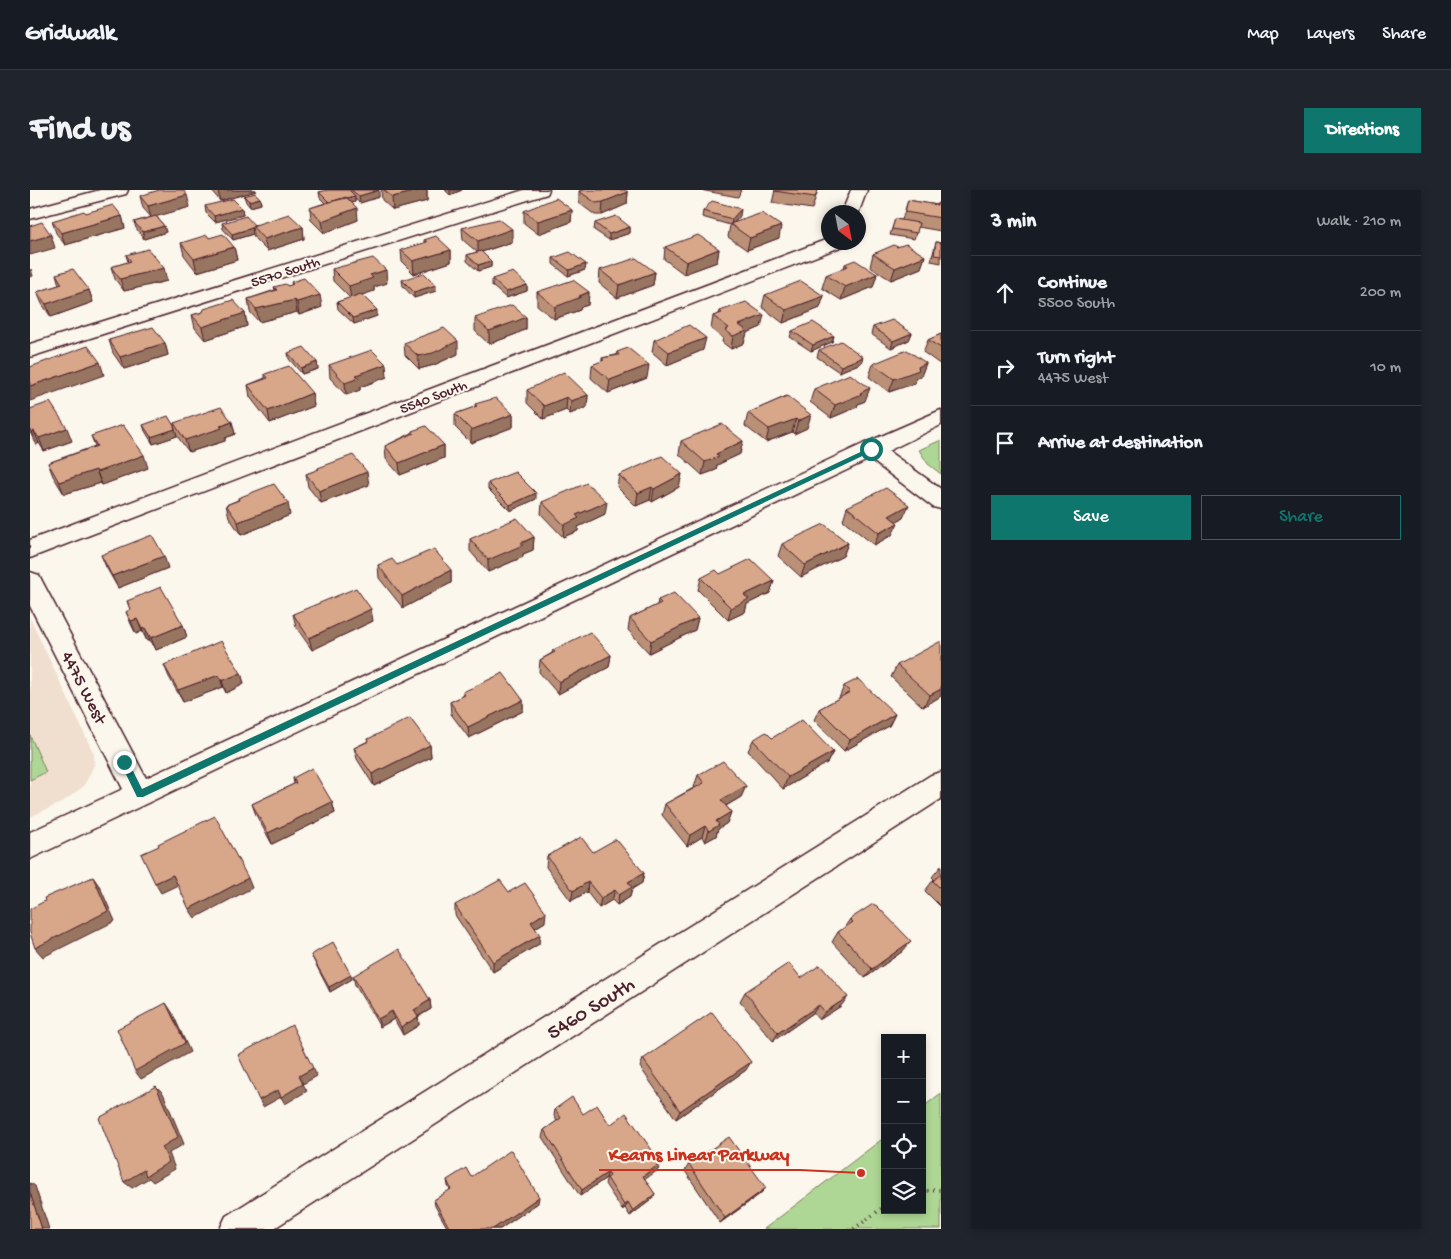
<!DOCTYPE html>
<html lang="en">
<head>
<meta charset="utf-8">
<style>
  body { margin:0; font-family:"Gochi Hand",sans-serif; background:#20242c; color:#f1f3f6 }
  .controls { position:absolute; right:15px; bottom:15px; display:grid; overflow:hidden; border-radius:0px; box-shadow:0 2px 8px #0003 }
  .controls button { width:45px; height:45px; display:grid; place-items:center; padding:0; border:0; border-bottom:1px solid #363941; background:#171b24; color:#f1f3f6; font:25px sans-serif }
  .compass { position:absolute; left:791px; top:15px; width:45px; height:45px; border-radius:50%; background:#171b24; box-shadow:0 2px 8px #0003; rotate:148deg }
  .stop { position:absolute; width:15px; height:15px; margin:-11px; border:4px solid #0f766e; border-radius:50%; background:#fff }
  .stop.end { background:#0f766e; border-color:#fff; box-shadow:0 1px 5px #0008 }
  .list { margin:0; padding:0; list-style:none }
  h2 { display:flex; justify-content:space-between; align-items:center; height:65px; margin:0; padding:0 20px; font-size:21px }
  h2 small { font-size:16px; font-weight:400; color:#9ea1a6 }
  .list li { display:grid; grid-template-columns:32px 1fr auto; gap:15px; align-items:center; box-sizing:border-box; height:75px; padding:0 20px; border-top:1px solid #363941 }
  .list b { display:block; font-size:19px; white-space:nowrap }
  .list p { margin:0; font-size:16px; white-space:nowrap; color:#9ea1a6 }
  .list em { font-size:16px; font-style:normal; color:#9ea1a6 }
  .actions { display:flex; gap:10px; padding:15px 20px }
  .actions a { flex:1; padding:11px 0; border:1px solid #0f766e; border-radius:0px; text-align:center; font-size:18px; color:#0f766e }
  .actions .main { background:#0f766e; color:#fff }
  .icon { flex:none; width:28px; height:28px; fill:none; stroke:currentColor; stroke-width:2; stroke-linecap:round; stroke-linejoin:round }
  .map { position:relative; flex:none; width:911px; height:1039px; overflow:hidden; border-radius:0px }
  header { display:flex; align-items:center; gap:30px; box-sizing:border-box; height:70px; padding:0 25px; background:#171b24; border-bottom:1px solid #363941 }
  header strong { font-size:24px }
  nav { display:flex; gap:28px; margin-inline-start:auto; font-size:18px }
  .intro { display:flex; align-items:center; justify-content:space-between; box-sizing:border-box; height:120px; padding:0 30px }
  h1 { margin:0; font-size:35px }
  .button { padding:12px 22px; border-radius:0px; background:#0f766e; color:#fff; font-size:18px; font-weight:700 }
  main { display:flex; gap:30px; padding:0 30px }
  aside { flex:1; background:#171b24; border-radius:0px; box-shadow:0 2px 8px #0003 }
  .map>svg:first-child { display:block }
</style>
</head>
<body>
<header>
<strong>Gridwalk</strong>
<nav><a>Map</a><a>Layers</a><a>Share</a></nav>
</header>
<div class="intro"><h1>Find us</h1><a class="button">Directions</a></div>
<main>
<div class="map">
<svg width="911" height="1039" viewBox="0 0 911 1039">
  <rect width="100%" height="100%" fill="#fbf7ec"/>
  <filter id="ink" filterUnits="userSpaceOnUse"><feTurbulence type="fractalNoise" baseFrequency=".02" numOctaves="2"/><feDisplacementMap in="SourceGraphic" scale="10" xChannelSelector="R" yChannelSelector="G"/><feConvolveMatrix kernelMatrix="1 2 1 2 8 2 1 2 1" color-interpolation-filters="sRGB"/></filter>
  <g filter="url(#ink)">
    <path fill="#f0dfcf" d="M0 428 64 564V575L54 596 31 613 0 627Z"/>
    <path fill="#aed795" stroke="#7c7b60" d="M911 250V284L898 274 889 260Z
      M0 545 16 582 0 590Z
      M911 903V1039H734L855 947V1020H892V918Z"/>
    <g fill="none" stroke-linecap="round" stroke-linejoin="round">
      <g stroke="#4a1f2b" stroke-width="3">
        <path id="minor" d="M70 0H98L96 4 0 29V19Z
          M494 0H519L517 4 0 167V154Z
          M821 0H837L828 24 812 22Z
          M798 49V52H816L813 56 0 368V350Z
          M911 220V235L858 261 911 299V319L903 317 840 269 0 669V642L93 599 0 416V382L9 385 12 391 116 588 833 254Z
          M911 582V609L243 1039H190L196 1026 901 585Z"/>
      </g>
      <path stroke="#4a1f2b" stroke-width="4" stroke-dasharray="1 4.5" stroke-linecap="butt" d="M892 1001 911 1000
        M824 1039 855 1016"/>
      <use href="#minor" fill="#fbf7ec" fill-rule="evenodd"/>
    </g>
    <path fill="#ba9077" stroke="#4a1f2b" d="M181 0H226V1L190 11Z
      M298 0H348L349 7 330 13 325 9V12L322 13 328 30 294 43 281 30 280 18 295 13 290 8 289 2Z
      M351 0H397V11L363 20 352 10Z
      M415 0H432L420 5Z
      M670 0H711L708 7Z
      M745 0H788L782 19 742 13Z
      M549 1 598 2 597 14 572 25H565L549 13Z
      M110 6 160 17 126 26 134 36 136 42 114 49 106 38 104 32 121 27 113 18Z
      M214 6 230 8 231 14 220 17 216 12Z
      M878 10 907 15 911 14V41L888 37 884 49 860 45 865 29 872 30Z
      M175 16 212 18 213 25 185 32 176 23Z
      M542 20 541 32 508 44 494 33V21Z
      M673 21 710 26 703 34 749 48 717 60 698 47 700 35 672 27Z
      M56 23 92 26 95 38 35 55 26 43 22 31Z
      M192 33 273 37 274 49 237 61 224 48 223 44 203 50 193 39Z
      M565 33 600 37V43L579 50 564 40Z
      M432 38 482 52 452 62 461 71V77L448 81 437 71V65L447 62 433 50Z
      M179 48 204 57 207 70 167 82 154 65 151 53Z
      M394 50 421 60V72L384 84 372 72 371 60 394 53Z
      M906 52 911 53V73L901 71Z
      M635 57 689 59 687 72 654 84 634 69Z
      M867 57 895 66 891 78 861 90 840 77 843 64Z
      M96 65 137 91 94 101 85 89 81 77 98 72Z
      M523 68 556 74 555 80 538 86 523 74Z
      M815 74 847 84 843 97 811 110 792 98 796 85 814 78Z
      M302 79 357 93 344 97V101L331 105 347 126 324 134 308 119 307 112 320 108 303 91Z
      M570 80 625 82 623 95 587 108 569 93Z
      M26 84 59 100 63 112 21 127 12 114 7 102 29 95Z
      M462 89 497 95V101L476 108 462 96Z
      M372 90 406 101 384 108 373 96Z
      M261 92 292 117 269 125 267 122 229 132 220 122 218 109 245 100 244 97 258 96 262 95Z
      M507 102H559L558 115 551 117 550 120 524 129 507 115Z
      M735 105 790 118 753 133 732 117Z
      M690 121 731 137 717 143 714 153 701 159 692 152 693 148 681 139 683 126 689 124Z
      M173 122 215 123 217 136 175 150 165 138 162 125Z
      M496 127V139L486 144 459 154 445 141V128Z
      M843 137 882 143 879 150 861 158 841 144Z
      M762 141 804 146 802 152 781 161 760 147Z
      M911 144V175L893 162 898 150Z
      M79 150 135 153 138 165 94 179 83 163Z
      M624 150 673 160 637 175 622 162Z
      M374 153 428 164 404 175 389 179 375 165Z
      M789 160 831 173 809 182 787 167Z
      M587 162 617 188 578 203 561 188 562 175 572 172V168L586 165Z
      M258 163 287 172 288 179 272 184 259 169Z
      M896 173 891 186 886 188 885 193 859 202 839 187 843 174Z
      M299 175 357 187 330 197V200L316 205 300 188Z
      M235 184 282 203 284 216 240 233 220 207 218 195 235 188Z
      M784 199 835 211 828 214 827 217 801 228 780 212Z
      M497 200 558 205 557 217 540 224 536 220 513 229 497 213Z
      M757 206 777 238 764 244 762 242 736 252 715 236 718 223Z
      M445 214 483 224V237L441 253 425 237V224L445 217Z
      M0 219 42 251 14 261 9 253 6 255 0 242Z
      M202 232 205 244 195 248V251L159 262 147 246 123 254 115 241 113 235 144 236V233Z
      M382 241 414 255V268L370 285 356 269 355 256 382 243Z
      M61 246 118 278 72 295 71 293 34 304 23 286 18 273 65 256Z
      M651 251H713L710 264 687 275 686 280 672 285 649 264Z
      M288 278 339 295 291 313 278 297 276 284 288 280Z
      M652 284 649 297 622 312 620 310 606 316 587 297 589 285Z
      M458 293 506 309 480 321 458 299Z
      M208 308 260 325 211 345 199 327 196 315 208 310Z
      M512 312 575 324 548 337V341L533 347 511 324Z
      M817 317 873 328 866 331 862 345 844 355 813 330Z
      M504 347 503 360 493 364V367L458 382 440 361V349Z
      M818 353 813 366 771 387 748 366 752 354Z
      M71 365 138 378 88 398 76 377Z
      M348 375H367L421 380V393L373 418 349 388Z
      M690 384 744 391 740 403 717 414 715 422 698 430 668 400 671 388Z
      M628 410 668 428 665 440 619 463 598 440 600 428 627 415Z
      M97 411 153 435 157 447 126 460 120 450 117 451 112 441 106 444 101 434 96 422 100 420Z
      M263 424 343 431 282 460 266 437Z
      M523 460 581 465 579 477 528 504 509 482 510 470 522 463Z
      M134 475 211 483 214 494 196 503 193 497 153 512 139 487Z
      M867 475 911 506 893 517 861 487Z
      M814 496 865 524 859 536 814 561 784 530 789 519 809 508Z
      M433 502 493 510V521L439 548 421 524 420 512 433 506Z
      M742 548 803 562 797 573 753 599 718 561 723 550Z
      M338 549 400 555 401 567 344 596 327 569 324 558 338 551Z
      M668 585 716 596 711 607 696 616 701 622 697 633 688 639 686 646 675 652 672 647 657 656 632 625 635 614 665 597H664Z
      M263 588 302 612 305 623 242 654 226 625 222 614 264 594Z
      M563 662 614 683 612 693 602 699 600 707 587 715 582 710 569 718 557 702 541 711 516 677 517 666Z
      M911 676V717L895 701 904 689 902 687Z
      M479 702 515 732 505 738 509 754 463 782 425 725V715Z
      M820 729 873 761 835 788 802 752 808 742 814 738Z
      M281 765 321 785 322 789 300 802 283 769Z
      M323 786 400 810 401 819 388 827 389 835 373 845 364 829 350 837 325 795Z
      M771 788 811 816 789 830 783 823 743 851 710 811 715 802Z
      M613 869 716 880 646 929 610 877Z
      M525 919 553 924 580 935 631 973 628 980 614 989 625 1004 621 1010 600 1026 595 1018 592 1020 575 994 576 990V988L550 1006 512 947 514 940 527 931 524 926Z
      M659 974 730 1004 690 1033 655 981Z
      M417 990 508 1013 470 1039H418L405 1016 404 1010 420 1000 418 996Z"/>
    <path fill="#977561" stroke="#4a1f2b" d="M188 0H226V1L190 11Z
      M349 0V7L330 13 329 6Z
      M392 0H397V11L363 20 362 7Z
      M420 0H432L420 5Z
      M598 2 597 14 572 25 573 12Z
      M157 5 160 17 121 28 118 16Z
      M325 6V12L300 19V13Z
      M230 8 231 14 220 17 219 11Z
      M212 18 213 25 185 32 184 26Z
      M327 18 328 30 294 43 292 31Z
      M711 19 710 26 701 36 702 29Z
      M542 20 541 32 508 44V31Z
      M92 26 95 38 35 55 31 43Z
      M134 36 136 42 114 49 113 42Z
      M751 36 749 48 717 60 720 48Z
      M273 37 274 49 237 61 234 49Z
      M600 37V43L579 50V44Z
      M222 38 223 44 203 50 202 44Z
      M482 39V52L448 63V51Z
      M21 45 25 58 0 65V51Z
      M204 57 207 70 167 82 164 69Z
      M689 59 687 72 654 84 656 72Z
      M421 60V72L384 84 383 71Z
      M895 66 891 78 861 90 865 78Z
      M461 71V77L448 81V75Z
      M556 74 555 80 538 86 539 80Z
      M134 78 137 91 94 101 90 89Z
      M1 79 3 86 0 87V80Z
      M356 80 357 93 344 97V101L321 109 319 96 340 85Z
      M625 82 623 95 587 108 589 95Z
      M847 84 843 97 811 110 815 97Z
      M406 95V101L384 108V102Z
      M497 95V101L476 108V102Z
      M59 100 63 112 21 127 16 114Z
      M559 102 558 115 551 117 550 120 524 129 525 117Z
      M290 105 292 117 269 125 267 112Z
      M794 106 790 118 753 133 756 120Z
      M265 110 267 122 229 132 226 119Z
      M347 120V126L324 134 323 128Z
      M215 123 217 136 175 150 172 137Z
      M734 125 731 137 717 143 714 153 701 159 703 146 709 135Z
      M496 127V139L486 144 459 154V141Z
      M882 143 879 150 861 158 863 151Z
      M804 146 802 152 781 161 783 155Z
      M676 148 673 160 637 175 639 162Z
      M428 151V164L404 175 389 179 388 166Z
      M135 153 138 165 94 179 90 167Z
      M833 167 831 173 809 182 811 176Z
      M70 172 74 185 0 211V196Z
      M287 172 288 179 272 184 271 178Z
      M896 173 891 186 886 188 885 193 859 202 864 189Z
      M356 174 357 187 330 197V200L316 205 315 193 326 185Z
      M619 175 617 188 578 203 580 190Z
      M840 198 835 211 828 214 827 217 801 228 805 215Z
      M282 203 284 216 240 233 238 221Z
      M558 205 557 217 540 224 541 211Z
      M537 207 536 220 513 229 514 216Z
      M483 224V237L441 253V240Z
      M781 225 777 238 764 244 768 231Z
      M766 229 762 242 736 252 739 239Z
      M202 232 205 244 195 248V251L159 262 155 250Z
      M37 238 42 251 14 261 9 248Z
      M145 239 147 246 123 254 121 247Z
      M4 241 9 253 6 255 1 242Z
      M713 251 710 264 687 275 686 280 672 285 675 272 686 264Z
      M414 255V268L370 285 369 273Z
      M114 265 118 278 72 295 67 282Z
      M66 280 71 293 34 304 29 292Z
      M337 282 339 295 291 313 289 301Z
      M652 284 649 297 622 312 624 299Z
      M622 297 620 310 606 316 608 303Z
      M506 303V309L480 321V315Z
      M577 312 575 324 548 337V341L533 347 534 335 546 325Z
      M258 313 260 325 211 345 208 332Z
      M879 315 873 328 853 338 859 326Z
      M868 333 862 345 844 355 849 343Z
      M504 347 503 360 493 364V367L458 382V370Z
      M818 353 813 366 771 387 775 375Z
      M134 366 138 378 88 398 82 386Z
      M421 380V393L373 418 372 406Z
      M744 391 740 403 717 414 715 422 698 430 701 418 714 405Z
      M341 419 343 431 282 460 279 448Z
      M668 428 665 440 619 463 621 451Z
      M107 429 112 441 106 444 101 431Z
      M153 435 157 447 126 460 121 448Z
      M115 438 120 450 117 451 112 439Z
      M581 465 579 477 528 504 529 492Z
      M211 483 214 494 196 503 192 491Z
      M189 485 193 497 153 512 148 500Z
      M911 499V506L893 517 900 505Z
      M493 510V521L439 548 438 537Z
      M865 524 859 536 814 561 820 550Z
      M400 555 401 567 344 596 342 584Z
      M803 562 797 573 753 599 758 587Z
      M716 596 711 607 687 621 691 610Z
      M302 612 305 623 242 654 238 643Z
      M701 622 697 633 688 639 686 646 675 652 679 641 686 631Z
      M675 636 672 647 657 656 660 645Z
      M614 683 612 693 602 699 600 707 587 715 589 705 598 692Z
      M143 685 148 695 131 703 125 693Z
      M63 687 70 697 85 731 13 767 5 758Z
      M218 688 222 698 165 728 159 719Z
      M558 692 557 702 541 711 543 701Z
      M585 700 582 710 569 718 571 708Z
      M516 722 515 732 500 741 501 732Z
      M510 745 509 754 463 782V772Z
      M881 751 873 761 835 788 842 779Z
      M321 785 322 789 300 802 299 797Z
      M818 807 811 816 789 830 795 822Z
      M400 810 401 819 385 828 384 820Z
      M136 813 142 822 160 862 111 889 105 881Z
      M789 815 783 823 743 851 748 843Z
      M362 821 364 829 350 837 348 829Z
      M388 827 389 835 373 845 371 837Z
      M721 872 716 880 646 929 650 921Z
      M283 878 287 886 273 894 269 886Z
      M273 894 277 901 255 914 251 907 233 917 229 910 248 900Z
      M126 896 133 903 154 954 139 963 145 979 123 992 119 988 102 998 94 992 132 957Z
      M631 973 628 980 610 993 613 986Z
      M578 982 576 988 550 1006 552 1000Z
      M0 993 5 996 19 1039H12L0 1003Z
      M736 998 730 1004 690 1033 695 1028Z
      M625 1004 621 1010 600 1026 603 1021Z
      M509 1007 508 1013 470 1039H463Z
      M598 1012 595 1018 592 1020 594 1015Z"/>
    <path fill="#d8a78a" stroke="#4a1f2b" d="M129 0H153L157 5 118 16 110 6Z
      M298 0H319L325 6 299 12 289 2Z
      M321 0H349L329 6Z
      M354 0H392L362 7Z
      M554 0H595L598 2 573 12 566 13 549 1Z
      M745 0H788L785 7 744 1Z
      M225 3 230 8 219 11 214 6Z
      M316 7 327 18 292 31 280 18Z
      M526 8 542 20 508 31 494 21Z
      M203 9 212 18 184 26 175 16Z
      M878 10 907 15V13L911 14V28L875 22Z
      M682 11 711 19 702 29 673 21Z
      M83 15 92 26 31 43 22 31 54 21 56 23Z
      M732 23 751 36 720 48 700 34Z
      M259 24 273 37 234 49 222 36Z
      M126 26 134 36 113 42 104 32Z
      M216 26 224 35 222 36V38L202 44 192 33Z
      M586 26 600 37 579 44 565 33Z
      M469 29 482 39 448 51 432 38Z
      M865 29 889 33 887 43 862 39Z
      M12 32 21 45 0 51V36Z
      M193 44 204 57 164 69 151 53 177 45 179 48Z
      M668 45 689 59 656 72 635 57Z
      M406 46 421 60 383 71 371 60 397 52 394 50Z
      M906 52 911 53V66L904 65Z
      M876 54 895 66 865 78 843 64 864 55 867 57Z
      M118 59 134 78 90 89 81 77 101 71 96 65Z
      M451 61 461 71 448 75 437 65Z
      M540 62 556 74 539 80 523 68Z
      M343 68 356 80 340 85 343 88 319 96 302 79Z
      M606 68 625 82 589 95 570 80Z
      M825 70 847 84 815 97 796 85 818 76 815 74Z
      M43 79 59 100 16 114 7 102 32 94 26 84Z
      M483 82 497 95 476 102 462 89Z
      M394 83 406 95 384 102 372 90Z
      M274 88 290 105 267 112 265 110 226 119 218 109 247 100 244 97 255 94 258 96 263 94 261 92Z
      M543 90 559 102 549 106 551 107 525 117 507 102Z
      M771 91 794 106 756 120 735 105Z
      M331 104 347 120 323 128 307 112Z
      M203 110 215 123 172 137 162 125 173 122 174 119Z
      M716 112 734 125 709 135 717 141 703 146 695 140 699 138 683 126 692 123 690 121Z
      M482 115 496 127 487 131 459 141 445 128Z
      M862 130 882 143 863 151 843 137Z
      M783 132 804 146 783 155 762 141Z
      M659 135 676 148 639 162 624 150Z
      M123 137 135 153 90 167 79 150Z
      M414 138 428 151 403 163 388 166 374 153Z
      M911 144V158L898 150Z
      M811 151 833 167 811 176 789 160Z
      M58 156 70 172 0 196V177Z
      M274 157 287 172 271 178 258 163Z
      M598 158 619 175 580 190 562 175 574 170 572 168 589 165 587 162Z
      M342 160 356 174 326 185 329 188 315 193 299 175Z
      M877 160 896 173 888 177 889 180 864 189 843 174Z
      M259 176 282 203 238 221 218 195 238 188 235 184Z
      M534 182 558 205 541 211 537 207 514 216 497 200Z
      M820 184 840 198 830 203 832 204 805 215 784 199Z
      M757 206 781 225 768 231 766 229 739 239 718 223Z
      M466 208 483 224 441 240 425 224 447 216 445 214Z
      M20 212 37 238 9 248 4 241 1 242 0 240V219Z
      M191 217 202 232 190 236 192 238 155 250 144 233Z
      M138 226 144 236 145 239 121 247 113 235Z
      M692 234 713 251 686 264 689 267 675 272 651 251Z
      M93 235 114 265 67 282 66 280 29 292 18 273 67 256 61 246Z
      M396 236 414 255 369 273 355 256 384 243 382 241Z
      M323 265 337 282 289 301 276 284 289 279 288 278Z
      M632 266 652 284 624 299 622 297 608 303 589 285Z
      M485 282 506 303 480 315 458 293Z
      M557 293 577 312 546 325 549 328 534 335 512 312Z
      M244 294 258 313 208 332 196 315 209 310 208 308Z
      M856 298 879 315 859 326 868 333 849 343 817 317Z
      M487 328 504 347 491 353 493 355 458 370 440 349Z
      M794 334 818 353 775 375 752 354Z
      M122 345 134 366 82 386 71 365Z
      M404 359 421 380 372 406 348 375 362 369 367 375Z
      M721 369 744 391 714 405 719 409 701 418 671 388 686 380 690 384Z
      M131 397 153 435 121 448 115 438 112 439 107 429 101 431 96 422 101 419 97 411Z
      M326 398 341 419 279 448 263 424Z
      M644 403 668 428 621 451 600 428 631 413 628 410Z
      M560 442 581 465 529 492 510 470 525 462 523 460Z
      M191 451 211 483 192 491 189 485 148 500 134 475Z
      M911 451V499L900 505 867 475Z
      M473 483 493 510 438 537 420 512 435 505 433 502Z
      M828 489 865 524 820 550 789 519 820 502 814 496Z
      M380 528 400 555 342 584 324 558 339 551 338 549Z
      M772 530 803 562 758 587 723 550 736 542 742 548Z
      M693 571 716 596 691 610 701 622 686 631 689 635 679 641 675 636 660 645 635 614 674 593 668 585Z
      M282 578 302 612 238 643 222 614 266 593 263 588Z
      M185 626 218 688 159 719 143 685 125 693 111 664 129 656 128 654Z
      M551 647 563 662 586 649 614 683 598 692 602 697 589 705 585 700 571 708 558 692 543 701 517 666Z
      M911 684V699L903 691Z
      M63 687 78 721 5 758 0 743V719L15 711 14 708Z
      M470 690 479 702 495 693 516 722 501 732 510 745 463 772 425 715Z
      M843 714 847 716 881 751 842 779 808 742 823 732 820 729Z
      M303 752 321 785 299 797 281 765Z
      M369 759 400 810 384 820 388 827 371 837 362 821 348 829 323 786Z
      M759 773 771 788 790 775 818 807 795 822 789 815 748 843 715 802Z
      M136 813 155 853 105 881 87 839Z
      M682 822 721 872 650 921 613 869Z
      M262 835 283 878 269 886 273 894 251 907 248 900 229 910 208 865Z
      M126 896 148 947 132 957 139 972 116 986 114 980 94 992 69 928Z
      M542 907 553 924 567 915 580 935 596 923 631 973 613 986 625 1004 603 1021 598 1012 594 1015 577 988 580 986 578 982 552 1000 514 940 531 928 525 919Z
      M699 947 736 998 695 1028 659 974Z
      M481 960 509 1007 463 1039H420L404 1010 421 999 417 990 436 978 441 987Z
      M0 1003 12 1039H0Z"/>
  </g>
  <path fill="#0f766e" d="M841 257 843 261 113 607H107L90 572 94 568 97 569 112 599Z"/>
  <g text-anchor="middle" stroke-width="4" stroke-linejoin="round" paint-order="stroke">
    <g font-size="15" fill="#4a1f2b" stroke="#fbf7ec">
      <text transform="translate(255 81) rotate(-18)" y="5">5570 South</text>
      <text transform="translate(403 206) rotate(-21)" y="5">5540 South</text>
    </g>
    <g font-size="18" fill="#4a1f2b" stroke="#fbf7ec">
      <text transform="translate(55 497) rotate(63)" y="6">4475 West</text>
    </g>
    <g font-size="21" fill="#4a1f2b" stroke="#fbf7ec">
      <text transform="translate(560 817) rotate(-32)" y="7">5460 South</text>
    </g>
  </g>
  <path fill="none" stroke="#c8321e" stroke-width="2" d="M831 983L770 980H569"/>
  <circle fill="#c8321e" stroke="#fbf7ec" stroke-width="2" cx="831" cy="983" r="5"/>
  <g font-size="19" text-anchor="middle" font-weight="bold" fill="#c8321e" stroke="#fbf7ec" stroke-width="4" stroke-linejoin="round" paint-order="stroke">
    <text x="669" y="970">Kearns Linear Parkway</text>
  </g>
</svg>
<div class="controls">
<button>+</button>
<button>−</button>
<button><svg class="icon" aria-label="locate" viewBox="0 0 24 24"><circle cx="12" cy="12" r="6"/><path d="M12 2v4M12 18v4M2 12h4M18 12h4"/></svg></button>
<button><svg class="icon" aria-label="layers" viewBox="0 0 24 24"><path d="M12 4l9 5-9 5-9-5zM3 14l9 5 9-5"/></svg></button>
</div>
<svg class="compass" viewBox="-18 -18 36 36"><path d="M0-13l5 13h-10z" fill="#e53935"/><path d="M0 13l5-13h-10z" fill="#9ea1a6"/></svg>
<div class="stop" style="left:841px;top:259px"></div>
<div class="stop end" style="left:94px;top:572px"></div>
</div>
<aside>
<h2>3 min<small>Walk · 210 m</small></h2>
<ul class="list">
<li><svg class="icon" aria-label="ahead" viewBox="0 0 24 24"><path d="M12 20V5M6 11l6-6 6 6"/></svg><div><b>Continue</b><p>5500 South</p></div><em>200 m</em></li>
<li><svg class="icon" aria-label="right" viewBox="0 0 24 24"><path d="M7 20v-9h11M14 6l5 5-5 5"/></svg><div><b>Turn right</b><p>4475 West</p></div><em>10 m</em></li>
<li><svg class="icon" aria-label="arrive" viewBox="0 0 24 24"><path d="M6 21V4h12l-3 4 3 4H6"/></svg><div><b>Arrive at destination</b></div></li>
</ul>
<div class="actions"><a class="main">Save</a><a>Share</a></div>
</aside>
</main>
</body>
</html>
